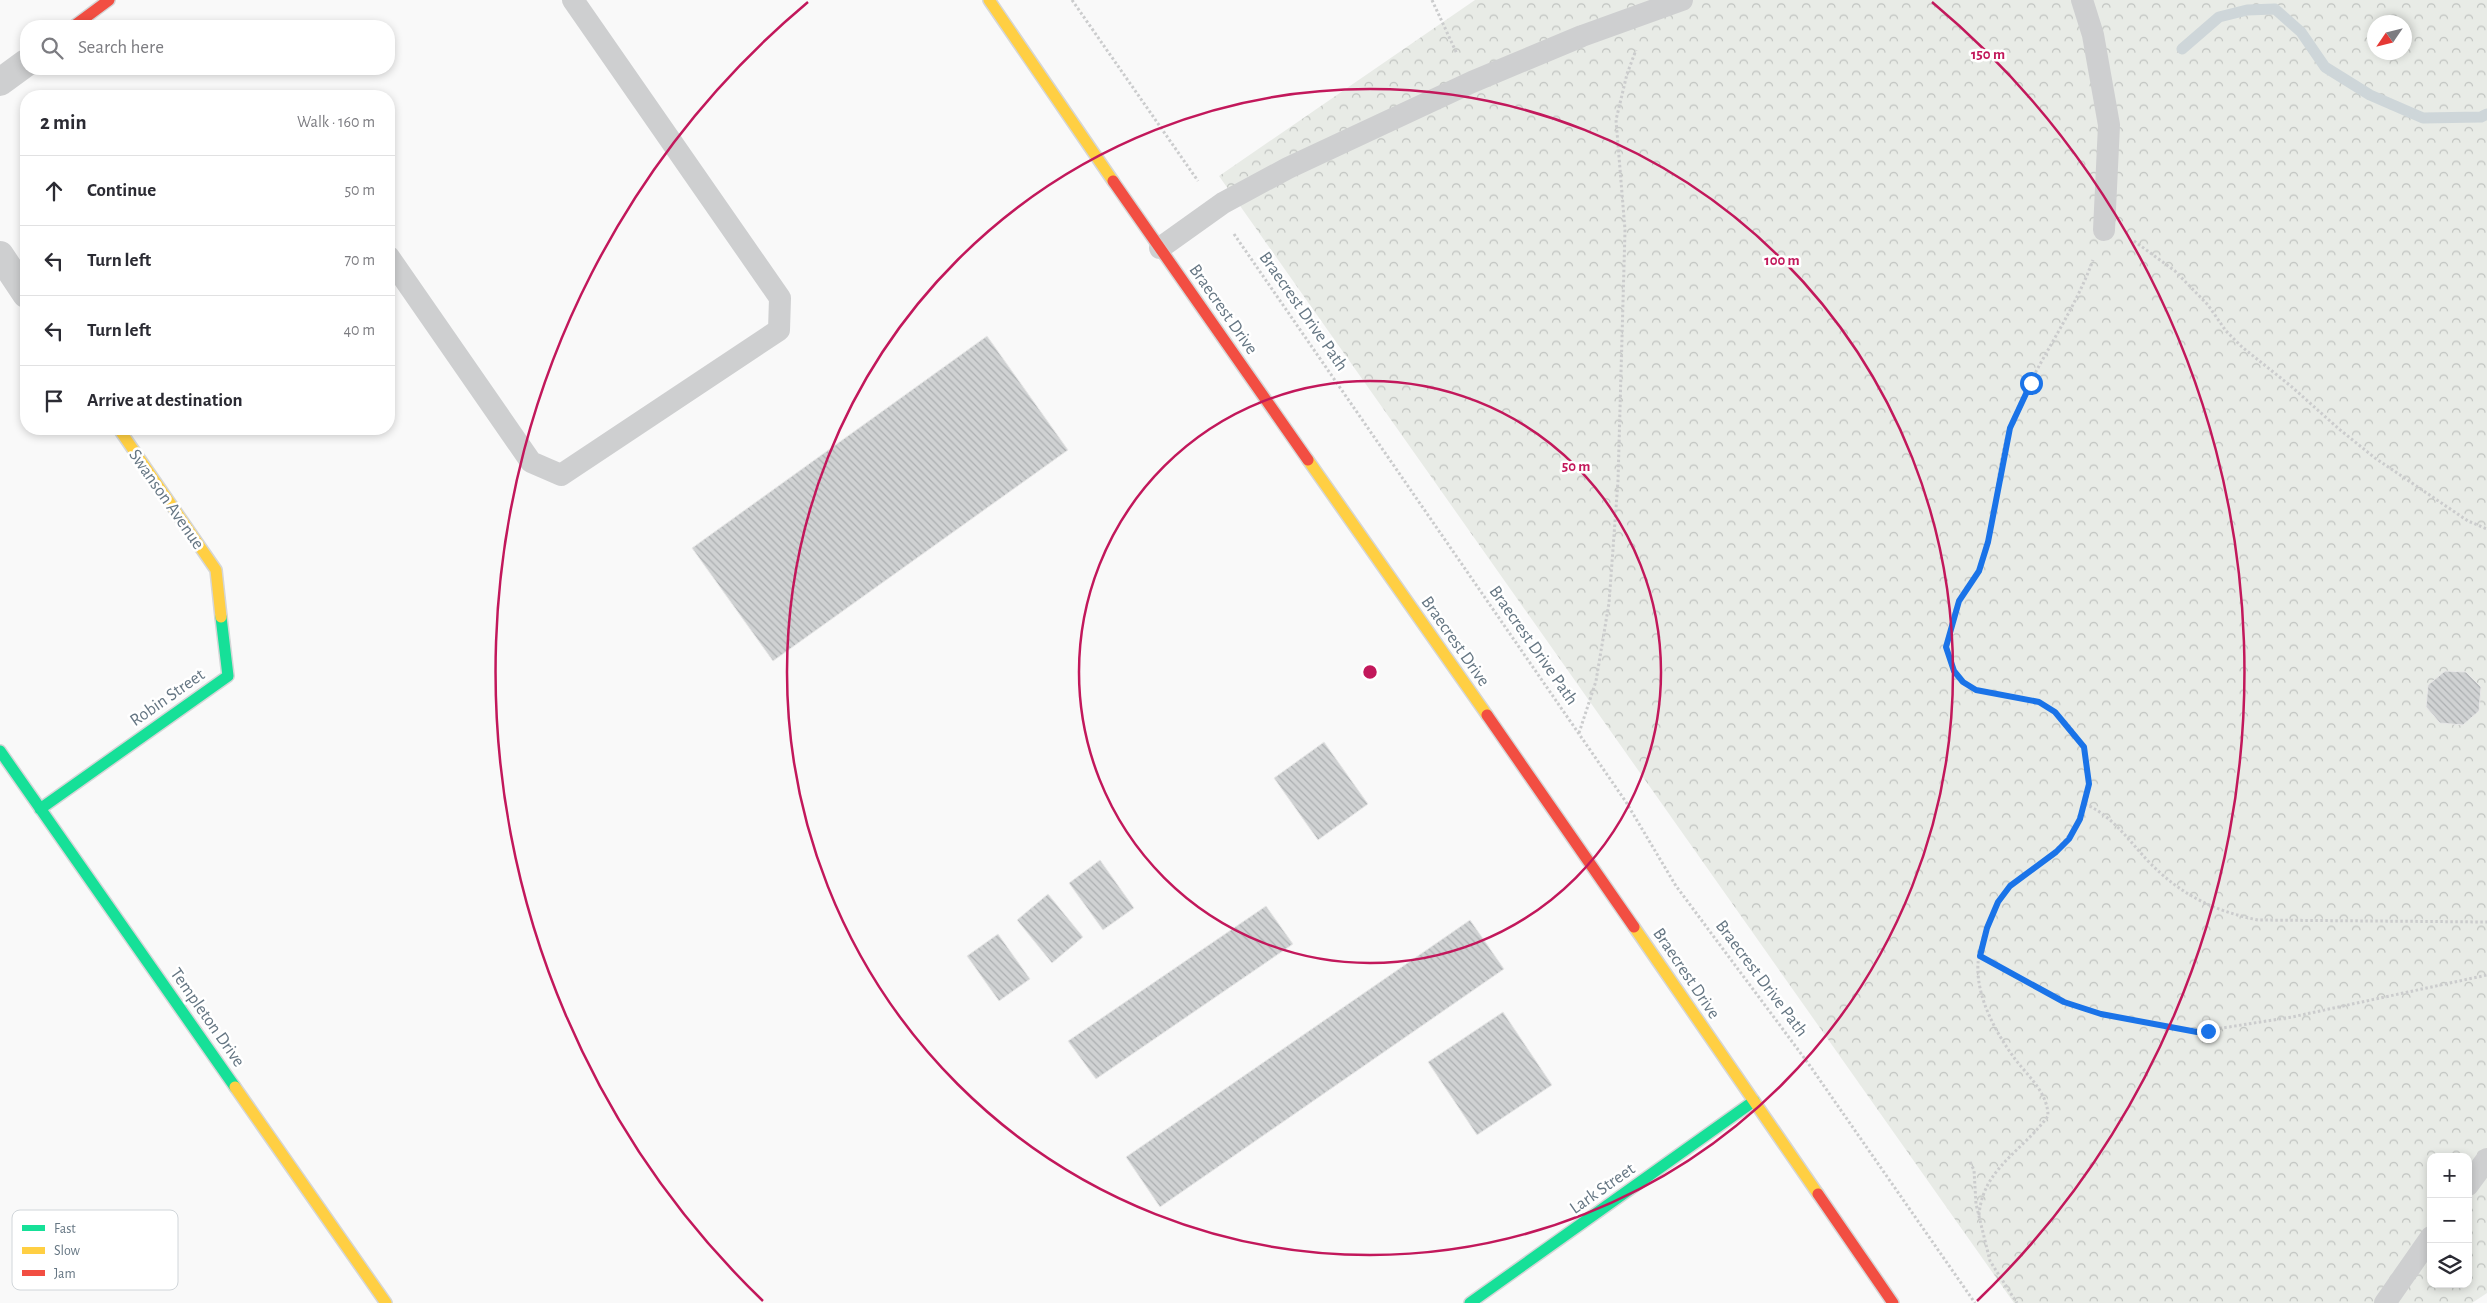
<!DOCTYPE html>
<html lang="en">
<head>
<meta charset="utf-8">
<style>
  body { margin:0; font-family:"Alegreya Sans",sans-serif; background:#f7f7f7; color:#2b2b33 }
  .controls { position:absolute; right:15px; bottom:15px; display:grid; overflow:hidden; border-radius:10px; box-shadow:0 2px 8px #0003 }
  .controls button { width:45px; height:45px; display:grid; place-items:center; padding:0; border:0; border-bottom:1px solid #e1e1e2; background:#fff; color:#2b2b33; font:25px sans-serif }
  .compass { position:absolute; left:2367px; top:15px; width:45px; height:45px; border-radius:50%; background:#fff; box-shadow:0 2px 8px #0003; rotate:235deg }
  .stop { position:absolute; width:15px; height:15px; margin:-11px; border:4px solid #1a73e8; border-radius:50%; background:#fff }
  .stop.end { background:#1a73e8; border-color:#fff; box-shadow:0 1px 5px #0008 }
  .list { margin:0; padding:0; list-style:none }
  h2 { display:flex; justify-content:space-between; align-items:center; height:65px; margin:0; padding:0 20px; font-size:21px }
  h2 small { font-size:16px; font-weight:400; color:#7c7c81 }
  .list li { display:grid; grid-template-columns:32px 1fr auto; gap:15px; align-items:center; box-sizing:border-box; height:70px; padding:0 20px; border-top:1px solid #e1e1e2 }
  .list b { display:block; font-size:19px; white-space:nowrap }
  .list em { font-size:16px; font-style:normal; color:#7c7c81 }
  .icon { flex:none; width:28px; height:28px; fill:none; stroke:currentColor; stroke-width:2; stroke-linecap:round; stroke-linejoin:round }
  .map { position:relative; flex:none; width:2487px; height:1303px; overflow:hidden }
  .search { position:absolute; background:#fff; box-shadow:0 2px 8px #0003; left:20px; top:20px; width:375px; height:55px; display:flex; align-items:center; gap:12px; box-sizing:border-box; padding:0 18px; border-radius:20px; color:#7c7c81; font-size:19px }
  .panel { position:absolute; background:#fff; box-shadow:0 2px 8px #0003; left:20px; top:90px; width:375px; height:345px; border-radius:20px }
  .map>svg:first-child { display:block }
</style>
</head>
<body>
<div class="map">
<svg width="2487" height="1303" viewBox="0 0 2487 1303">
  <defs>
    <pattern id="forest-crowns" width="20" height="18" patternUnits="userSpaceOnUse" patternTransform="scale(1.25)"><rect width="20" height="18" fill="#e8ebe6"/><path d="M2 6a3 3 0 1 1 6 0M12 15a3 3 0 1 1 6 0" fill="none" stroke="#c0c3c0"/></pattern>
    <pattern id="building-back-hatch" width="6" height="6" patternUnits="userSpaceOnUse" patternTransform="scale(1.25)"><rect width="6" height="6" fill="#d0d2d3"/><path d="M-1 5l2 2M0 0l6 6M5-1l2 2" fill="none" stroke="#acafb1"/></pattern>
  </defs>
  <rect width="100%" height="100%" fill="#f9f9f9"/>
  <path fill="url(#forest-crowns)" fill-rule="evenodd" d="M1475 0H2487V1293L2472 1303H2014L1219 176ZM2374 22H2404V52H2374ZM2431 1157H2468V1284H2431Z"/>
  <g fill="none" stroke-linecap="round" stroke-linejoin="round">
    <path stroke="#ced6d9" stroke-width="11" d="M2182 49 2219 17 2247 10 2275 9 2301 32 2325 67 2370 95 2423 118 2481 117 2487 114"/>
  </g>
  <path fill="url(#building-back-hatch)" stroke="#e8e8e8" d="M987 336 1068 450 773 661 692 548Z
    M2445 671 2466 672 2481 687 2479 711 2463 725 2440 723 2426 707 2428 685Z
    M1324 742 1368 804 1318 840 1274 778Z
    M1100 860 1134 908 1103 930 1069 883Z
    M1048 894 1083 937 1052 963 1017 920Z
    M1266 906 1293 944 1096 1079 1068 1041Z
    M1470 920 1504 969 1160 1207 1126 1157Z
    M998 934 1030 979 999 1001 967 956Z
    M1503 1012 1552 1085 1477 1135 1428 1062Z"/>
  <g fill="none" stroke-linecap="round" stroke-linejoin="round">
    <g stroke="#d5d6d7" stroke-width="14">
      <path id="fast" d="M0 751 235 1087
        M40 809 228 676 221 617
        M1470 1303 1754 1101"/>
    </g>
    <g stroke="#d5d6d7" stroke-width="14">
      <path id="slow" d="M989 0 1113 181
        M119 429 216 570 221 617
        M1308 460 1487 715
        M1634 927 1818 1194
        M235 1087 386 1303"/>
    </g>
    <g stroke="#d5d6d7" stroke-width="14">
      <path id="jam" d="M74 26 109 0
        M1113 181 1308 460
        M1487 715 1634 927
        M1818 1194 1893 1303"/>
    </g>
    <path stroke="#cbcccd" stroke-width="3" stroke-dasharray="2.5 2.5" stroke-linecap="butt" d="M1072 0 1198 181
      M1432 0 1457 54
      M1234 234 1626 802 1676 886 1808 1063 1975 1303
      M2134 241 2175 271 2208 305 2226 331 2242 347 2292 387 2339 429 2375 458 2468 521 2487 529
      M1579 733 1596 681 1609 603 1618 481 1625 230 1616 120 1627 74 1636 50
      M2085 804C2113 816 2129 841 2149 862 2181 895 2214 911 2258 920L2487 922
      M1980 956 2063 1002 2101 1014 2197 1032 2292 1017 2487 975
      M1970 1162 1974 1170 1976 1204 1990 1261 2017 1303
      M1979 1215C1983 1168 2022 1152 2048 1116 2048 1093 2028 1076 2015 1059 1996 1033 1976 997 1978 964 1979 941 1993 905 2009 888 2016 880 2028 873 2037 866 2068 842 2093 813 2088 771 2085 737 2059 706 2025 698 2006 693 1982 695 1965 683 1936 663 1949 615 1965 589 1970 582 1977 576 1980 568 1998 524 1994 472 2010 427 2032 368 2072 318 2093 260"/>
    <path stroke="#cecfd0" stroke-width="22" d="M2082 0 2093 35 2109 125 2104 230
      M1160 248 1223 203 1288 168 1472 82 1582 36 1682 0
      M389 257 531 462 561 475 779 330 780 298 573 0
      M2468 1185 2487 1159
      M2385 1303 2431 1237"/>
    <path stroke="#cecfd0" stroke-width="28" d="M0 82 26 63
      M0 255 26 294"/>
    <use href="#fast" stroke="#16e098" stroke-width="11"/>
    <use href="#slow" stroke="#ffcf43" stroke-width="11"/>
    <use href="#jam" stroke="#f24e42" stroke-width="11"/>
  </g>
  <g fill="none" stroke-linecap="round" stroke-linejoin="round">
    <path stroke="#1a73e8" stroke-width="6" d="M2031 383 2010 428 1988 542 1979 571 1959 601 1946 647 1954 671 1963 682 1976 690 2039 702 2055 712 2084 747 2089 784 2080 819 2069 839 2056 852 2010 886 1998 902 1987 928 1980 956 2064 1002 2101 1014 2197 1032 2208 1031"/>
  </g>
  <g fill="none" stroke="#c2185b" stroke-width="2.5">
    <circle cx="1370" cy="672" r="291"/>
    <circle cx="1370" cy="672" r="583"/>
    <path d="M763 1301A874 874 0 0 1 808 2M1932 2A874 874 0 0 1 1977 1301"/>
  </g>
  <g text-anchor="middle" stroke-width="5" stroke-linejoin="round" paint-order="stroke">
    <g font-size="18" fill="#657683" stroke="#fff">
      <text transform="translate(1224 309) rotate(55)" y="6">Braecrest Drive</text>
      <text transform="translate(1304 311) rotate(55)" y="6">Braecrest Drive Path</text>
      <text transform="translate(167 499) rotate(55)" y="6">Swanson Avenue</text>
      <text transform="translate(1456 641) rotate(55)" y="6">Braecrest Drive</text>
      <text transform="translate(1534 645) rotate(55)" y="6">Braecrest Drive Path</text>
      <text transform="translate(167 697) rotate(-35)" y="6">Robin Street</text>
      <text transform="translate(1687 973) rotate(56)" y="6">Braecrest Drive</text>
      <text transform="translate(1762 978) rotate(53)" y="6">Braecrest Drive Path</text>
      <text transform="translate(208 1017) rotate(55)" y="6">Templeton Drive</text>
      <text transform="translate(1602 1188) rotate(-35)" y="6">Lark Street</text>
    </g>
  </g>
  <rect x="12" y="1210" width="166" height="80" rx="8" fill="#fff" stroke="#d1d6da" stroke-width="1"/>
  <rect x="22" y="1225" width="23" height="6" fill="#16e098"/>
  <rect x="22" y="1247" width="23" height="7" fill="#ffcf43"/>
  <rect x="22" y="1270" width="23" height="6" fill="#f24e42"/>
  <g font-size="14" fill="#657683">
    <text x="54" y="1233">Fast</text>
    <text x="54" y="1255">Slow</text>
    <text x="54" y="1278">Jam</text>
  </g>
  <circle cx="1370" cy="672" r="8" fill="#c2185b" stroke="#fff" stroke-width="2.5"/>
  <g font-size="15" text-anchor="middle" font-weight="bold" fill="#c2185b" stroke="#fff" stroke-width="5" stroke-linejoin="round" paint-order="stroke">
    <text x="1988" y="59">150 m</text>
    <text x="1782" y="265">100 m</text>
    <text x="1576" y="471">50 m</text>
  </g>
</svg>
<div class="controls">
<button>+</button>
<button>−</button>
<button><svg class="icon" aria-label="layers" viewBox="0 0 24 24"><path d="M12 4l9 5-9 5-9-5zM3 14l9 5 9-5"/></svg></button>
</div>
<svg class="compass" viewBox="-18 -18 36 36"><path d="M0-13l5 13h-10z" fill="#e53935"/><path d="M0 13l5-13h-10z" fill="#7c7c81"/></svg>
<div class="stop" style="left:2031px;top:383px"></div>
<div class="stop end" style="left:2208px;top:1031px"></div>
<div class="search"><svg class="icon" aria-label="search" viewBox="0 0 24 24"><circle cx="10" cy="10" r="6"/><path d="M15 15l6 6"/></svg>Search here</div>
<section class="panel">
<h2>2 min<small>Walk · 160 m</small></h2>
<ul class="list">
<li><svg class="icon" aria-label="ahead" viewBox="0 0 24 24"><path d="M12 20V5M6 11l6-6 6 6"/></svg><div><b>Continue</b></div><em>50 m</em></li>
<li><svg class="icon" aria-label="left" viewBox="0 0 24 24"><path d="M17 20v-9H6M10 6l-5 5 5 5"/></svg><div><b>Turn left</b></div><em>70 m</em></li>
<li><svg class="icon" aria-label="left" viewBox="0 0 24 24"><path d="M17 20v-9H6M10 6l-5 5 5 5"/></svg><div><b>Turn left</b></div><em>40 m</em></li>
<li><svg class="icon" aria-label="arrive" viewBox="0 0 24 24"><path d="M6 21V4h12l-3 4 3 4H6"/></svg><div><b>Arrive at destination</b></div></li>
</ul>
</section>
</div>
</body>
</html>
